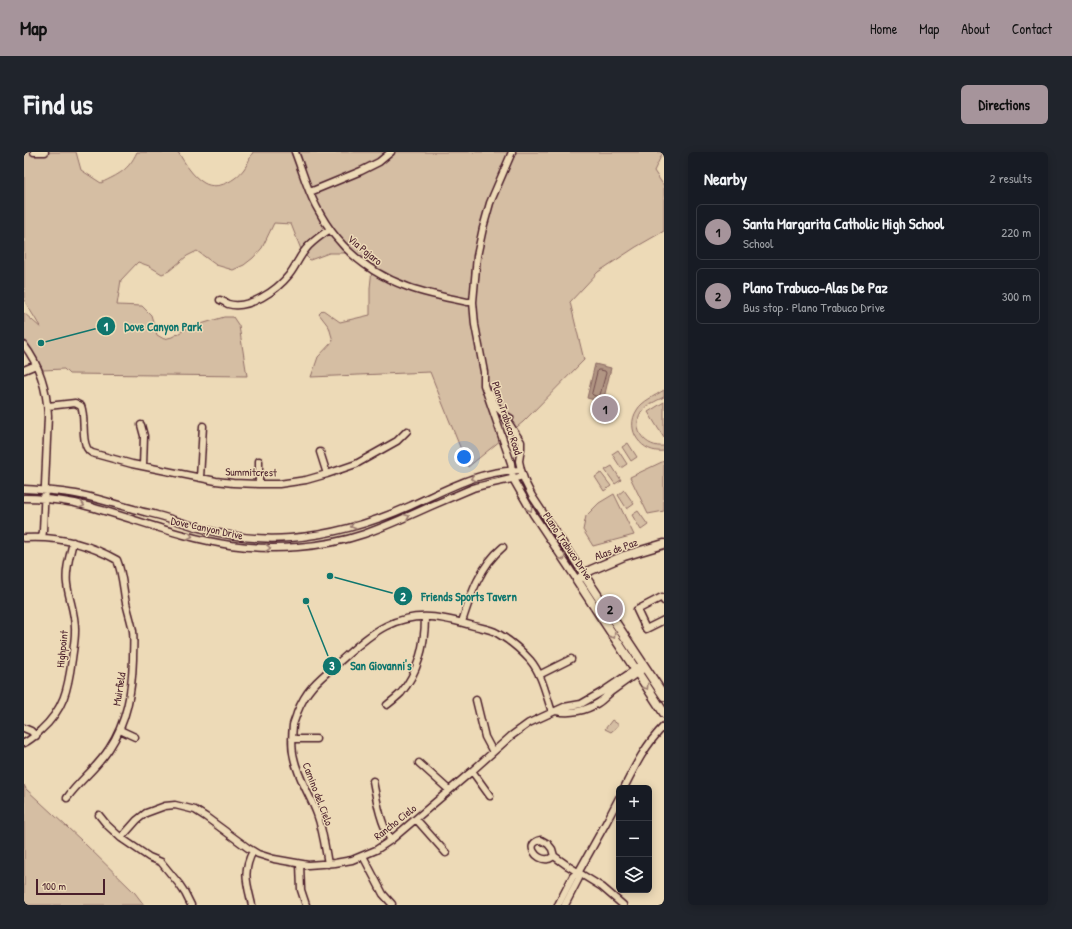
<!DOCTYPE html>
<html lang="en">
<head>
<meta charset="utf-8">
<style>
  body { margin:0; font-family:"Patrick Hand",sans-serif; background:#20242c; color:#f1f3f6 }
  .controls { position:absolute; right:12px; bottom:12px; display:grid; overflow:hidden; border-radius:6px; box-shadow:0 2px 10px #0003 }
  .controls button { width:36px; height:36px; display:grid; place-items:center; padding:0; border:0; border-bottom:1px solid #363941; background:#171b24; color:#f1f3f6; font:20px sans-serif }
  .scale { position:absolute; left:12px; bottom:10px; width:69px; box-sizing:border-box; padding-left:4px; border:2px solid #4a1f2b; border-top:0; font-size:11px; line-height:14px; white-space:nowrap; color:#4a1f2b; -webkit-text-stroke:3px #eddab7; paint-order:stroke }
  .you { position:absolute; left:440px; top:305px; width:14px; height:14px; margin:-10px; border:3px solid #fff; border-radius:50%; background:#1a73e8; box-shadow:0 0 0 6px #1a73e833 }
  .badge { display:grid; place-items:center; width:26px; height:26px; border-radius:50%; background:#a6949b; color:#111; font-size:13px; font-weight:700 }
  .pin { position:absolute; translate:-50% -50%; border:2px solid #fff; box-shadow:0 1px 4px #0006 }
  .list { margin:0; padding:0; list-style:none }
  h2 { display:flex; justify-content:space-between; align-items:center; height:52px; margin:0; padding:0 16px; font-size:17px }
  h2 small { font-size:13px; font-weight:400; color:#9ea1a6 }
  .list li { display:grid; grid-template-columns:26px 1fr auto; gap:12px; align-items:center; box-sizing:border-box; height:56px; margin:0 8px 8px; padding:0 8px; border:1px solid #363941; border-radius:6px }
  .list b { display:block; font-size:15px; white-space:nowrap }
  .list p { margin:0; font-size:13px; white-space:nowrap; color:#9ea1a6 }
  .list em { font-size:13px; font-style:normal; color:#9ea1a6 }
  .icon { flex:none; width:22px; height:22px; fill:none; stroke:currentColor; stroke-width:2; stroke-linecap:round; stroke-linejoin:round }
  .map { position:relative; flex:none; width:640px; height:753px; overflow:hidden; border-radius:6px }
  header { display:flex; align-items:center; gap:24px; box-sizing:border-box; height:56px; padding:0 20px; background:#a6949b; color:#111 }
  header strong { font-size:19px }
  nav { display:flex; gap:22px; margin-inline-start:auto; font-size:14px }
  .intro { display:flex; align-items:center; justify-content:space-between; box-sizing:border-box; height:96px; padding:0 24px }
  h1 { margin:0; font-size:28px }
  .button { padding:10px 18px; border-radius:6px; background:#a6949b; color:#111; font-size:14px; font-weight:700 }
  main { display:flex; gap:24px; padding:0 24px }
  aside { flex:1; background:#171b24; border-radius:6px; box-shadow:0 2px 10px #0003 }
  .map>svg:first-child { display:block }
</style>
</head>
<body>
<header>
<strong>Map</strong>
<nav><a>Home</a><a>Map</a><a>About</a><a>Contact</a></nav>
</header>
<div class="intro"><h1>Find us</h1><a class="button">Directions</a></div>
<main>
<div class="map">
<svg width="640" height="753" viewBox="0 0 640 753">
  <rect width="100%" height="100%" fill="#eddab7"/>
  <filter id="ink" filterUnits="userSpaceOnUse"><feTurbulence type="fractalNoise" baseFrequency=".025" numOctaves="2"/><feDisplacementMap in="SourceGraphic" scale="8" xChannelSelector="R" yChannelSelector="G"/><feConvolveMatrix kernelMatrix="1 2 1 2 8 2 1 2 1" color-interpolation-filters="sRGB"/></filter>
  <g filter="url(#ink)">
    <path fill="#d5bea3" stroke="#906e67" d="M0 0H52L57 18 77 31C95 22 104 19 113 0H154C161 11 168 24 180 31 194 39 212 28 220 17 224 12 226 5 229 0H639L630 19 640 34V79L612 95 574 120 546 150 560 208 499 270 444 315 406 220 287 225 294 205 309 189 305 175 295 162 299 158 316 170 346 163V136L348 117 324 101H305L286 108 278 100 267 72 250 71 238 96 229 106 220 113 209 118 192 113 173 99 163 104 145 119 138 122 125 114 114 110 97 128 93 153 118 154 127 163 133 183 140 187 148 185 164 176 200 165H209L215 174 223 224 45 222 40 217 19 218 0 188V161L17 176 0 148Z
      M640 238V245C632 249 622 253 617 261 607 278 622 296 640 294V299C618 302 600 278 613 258 618 249 631 244 640 238Z
      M640 250V286L624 260Z
      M604 291 613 305 607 309 598 295Z
      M594 298 603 312 597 316 588 302Z
      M640 309V359L624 362 606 325Z
      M588 314 597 328 591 332 581 318Z
      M577 321 587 334 580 339 571 325Z
      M600 338 610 352 603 357 594 343Z
      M590 342 610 383 569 394 559 378 562 364 575 351Z
      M614 359 624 373 617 378 608 363Z
      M588 568 595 573 587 580 581 577Z
      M0 633 2 637 57 688 111 741 120 753H0Z"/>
    <path fill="#b19583" stroke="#886660" d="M571 212 587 216 580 246 583 247 582 251 563 246Z"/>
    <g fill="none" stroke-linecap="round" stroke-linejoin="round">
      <path stroke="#734e4e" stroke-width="1" d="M574 218H576L581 219 582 221 576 243 574 245 569 243 568 242Z"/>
      <g stroke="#4a1f2b" stroke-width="9">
        <path id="minor" d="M10 0H21
          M271 0C278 18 283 37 292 54 312 94 342 120 384 135 403 142 424 146 444 150H449
          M488 0 466 51 459 76 453 104 449 150 451 173 460 220V233L487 311 489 327 509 362 553 428
          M286 40 337 19 355 10 367 0
          M196 148C199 149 202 151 204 152 225 158 253 138 265 123 272 114 275 105 282 97 288 89 298 83 306 77
          M0 193C16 214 23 238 24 264L19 379 18 386
          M0 218 12 213
          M466 241C470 251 476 262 486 266
          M24 254 51 251 57 254C62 266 57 286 63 296 64 298 66 300 68 301L108 312 192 329 209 331 235 332H255L282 328 303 322 332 312 373 289 383 279
          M482 265V267L497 290V296L495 309 497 318 501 330 508 344 560 423
          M117 273 120 284 119 314
          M296 300 303 322
          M176 326 179 274
          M235 332V309
          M0 337C19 338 38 339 57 343 76 347 94 353 113 358 119 360 126 361 133 363 149 367 164 373 179 377 207 385 237 388 266 386 307 383 348 371 386 354 424 337 453 319 497 318
          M0 346C17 346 34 348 51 351 103 363 152 385 206 393 248 399 299 396 340 382 363 374 385 364 407 354 421 348 435 342 449 336 465 331 482 329 499 324
          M0 386C33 384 65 392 93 408 98 420 99 434 101 446 103 457 107 468 109 479 110 488 109 498 109 507 108 539 103 570 85 597 73 616 56 628 43 646
          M640 449 638 445 613 458 622 477 640 468
          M438 470C447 442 456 414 479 395
          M515 523 547 507
          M452 548 461 585 469 600
          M363 553C368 549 373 545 377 541 395 519 401 492 401 465
          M532 559C546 562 562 559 574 551 579 548 583 543 588 539 599 531 610 523 621 516
          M0 576 7 579 12 584
          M96 578 111 585
          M268 587H292
          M0 591C7 588 12 583 17 578 40 557 44 537 48 507 49 498 51 489 51 480 52 463 45 448 43 432 41 418 46 403 49 390
          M395 611 425 638
          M448 619 466 644
          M349 629C353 650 356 670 367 688
          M600 636C611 614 622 592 640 574
          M75 663 83 673 97 686 125 705 137 710 155 732 161 741 167 753
          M392 667 422 701
          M97 686 113 668 122 661 141 654 151 653 171 658 182 665 224 696 234 702 250 707 284 713 311 711 328 708 352 698 367 688 448 619 487 584 505 571 540 555 557 552 578 540 615 515
          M339 704 359 742 368 752
          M530 704C528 705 526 707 524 707 512 709 500 691 517 688L524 692 528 697 530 704 544 714 578 735 599 753
          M276 712 277 738 282 753
          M304 712C301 695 299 678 293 662 286 643 274 626 270 606 267 595 268 584 269 573 270 569 272 565 273 561 282 537 295 527 314 511 329 498 344 483 362 474 393 459 419 465 450 474 458 476 467 477 473 481 485 488 497 498 506 508 518 522 522 543 528 560
          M228 753C223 731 218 720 229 699
          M534 753 549 724 554 721 583 669 595 646
          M541 753 555 726 554 721"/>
      </g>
      <g stroke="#4a1f2b" stroke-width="11">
        <path id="major" d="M640 392 600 404 567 418 553 428 640 561
          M560 423 640 544"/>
      </g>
      <use href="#minor" stroke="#eddab7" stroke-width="6"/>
      <use href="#major" stroke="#eddab7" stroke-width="8"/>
    </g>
    <defs><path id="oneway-chevron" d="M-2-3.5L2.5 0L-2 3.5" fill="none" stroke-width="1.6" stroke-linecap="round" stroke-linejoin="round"/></defs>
    <g stroke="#9c7c71">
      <use href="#oneway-chevron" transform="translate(449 326) rotate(161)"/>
      <use href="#oneway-chevron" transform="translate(58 353) rotate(15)"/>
      <use href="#oneway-chevron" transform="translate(506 357) rotate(59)"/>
      <use href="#oneway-chevron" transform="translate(383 365) rotate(-23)"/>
      <use href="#oneway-chevron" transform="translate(329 374) rotate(164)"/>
      <use href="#oneway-chevron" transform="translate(166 384) rotate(14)"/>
      <use href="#oneway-chevron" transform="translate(244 396) rotate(3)"/>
      <use href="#oneway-chevron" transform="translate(539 406) rotate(56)"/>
      <use href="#oneway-chevron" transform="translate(589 484) rotate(57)"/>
      <use href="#oneway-chevron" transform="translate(622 535) rotate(57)"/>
    </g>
  </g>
  <g text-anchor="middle" stroke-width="3" stroke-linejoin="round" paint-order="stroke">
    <g font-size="11" fill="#4a1f2b" stroke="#eddab7">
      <text transform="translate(341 98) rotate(39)" y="4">Via Pajaro</text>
      <text transform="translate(483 266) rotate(72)" y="4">Plano Trabuco Road</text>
      <text transform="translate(227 320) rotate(1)" y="4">Summitcrest</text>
      <text transform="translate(183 376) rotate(12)" y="4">Dove Canyon Drive</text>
      <text transform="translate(544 394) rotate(56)" y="4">Plano Trabuco Drive</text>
      <text transform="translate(592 397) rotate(-20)" y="4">Alas de Paz</text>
      <text transform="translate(38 497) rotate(-84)" y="4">Highpoint</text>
      <text transform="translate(95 537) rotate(-81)" y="4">Muirfield</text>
      <text transform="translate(294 642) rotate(69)" y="4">Camino del Cielo</text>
      <text transform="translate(371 670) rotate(-38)" y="4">Rancho Cielo</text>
    </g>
  </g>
  <path fill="none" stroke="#0f766e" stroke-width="1.5" d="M17 191L82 174M306 424L379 444M282 449L308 514"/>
  <g fill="#0f766e" stroke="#eddab7" stroke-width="1.5">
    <circle cx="17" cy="191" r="4"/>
    <circle cx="306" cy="424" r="4"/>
    <circle cx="282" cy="449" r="4"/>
    <circle cx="82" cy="174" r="10"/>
    <circle cx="379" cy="444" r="10"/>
    <circle cx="308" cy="514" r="10"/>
  </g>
  <g font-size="12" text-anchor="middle" font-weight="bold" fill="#fff">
    <text x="82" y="179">1</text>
    <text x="379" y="449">2</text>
    <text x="308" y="518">3</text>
  </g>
  <g font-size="12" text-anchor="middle" font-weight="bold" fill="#0f766e" stroke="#eddab7" stroke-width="3" stroke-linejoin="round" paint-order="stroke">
    <text x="139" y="179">Dove Canyon Park</text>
    <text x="445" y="449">Friends Sports Tavern</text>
    <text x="357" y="518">San Giovanni's</text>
  </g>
</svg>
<div class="controls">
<button>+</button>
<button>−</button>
<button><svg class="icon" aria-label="layers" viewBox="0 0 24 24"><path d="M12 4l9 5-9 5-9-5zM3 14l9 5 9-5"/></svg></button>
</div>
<div class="scale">100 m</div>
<div class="you"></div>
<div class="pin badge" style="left:581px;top:257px">1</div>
<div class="pin badge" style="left:586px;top:457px">2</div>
</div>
<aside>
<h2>Nearby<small>2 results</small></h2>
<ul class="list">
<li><span class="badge">1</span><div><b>Santa Margarita Catholic High School</b><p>School</p></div><em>220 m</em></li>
<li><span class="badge">2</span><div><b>Plano Trabuco-Alas De Paz</b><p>Bus stop · Plano Trabuco Drive</p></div><em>300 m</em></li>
</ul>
</aside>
</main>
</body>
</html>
